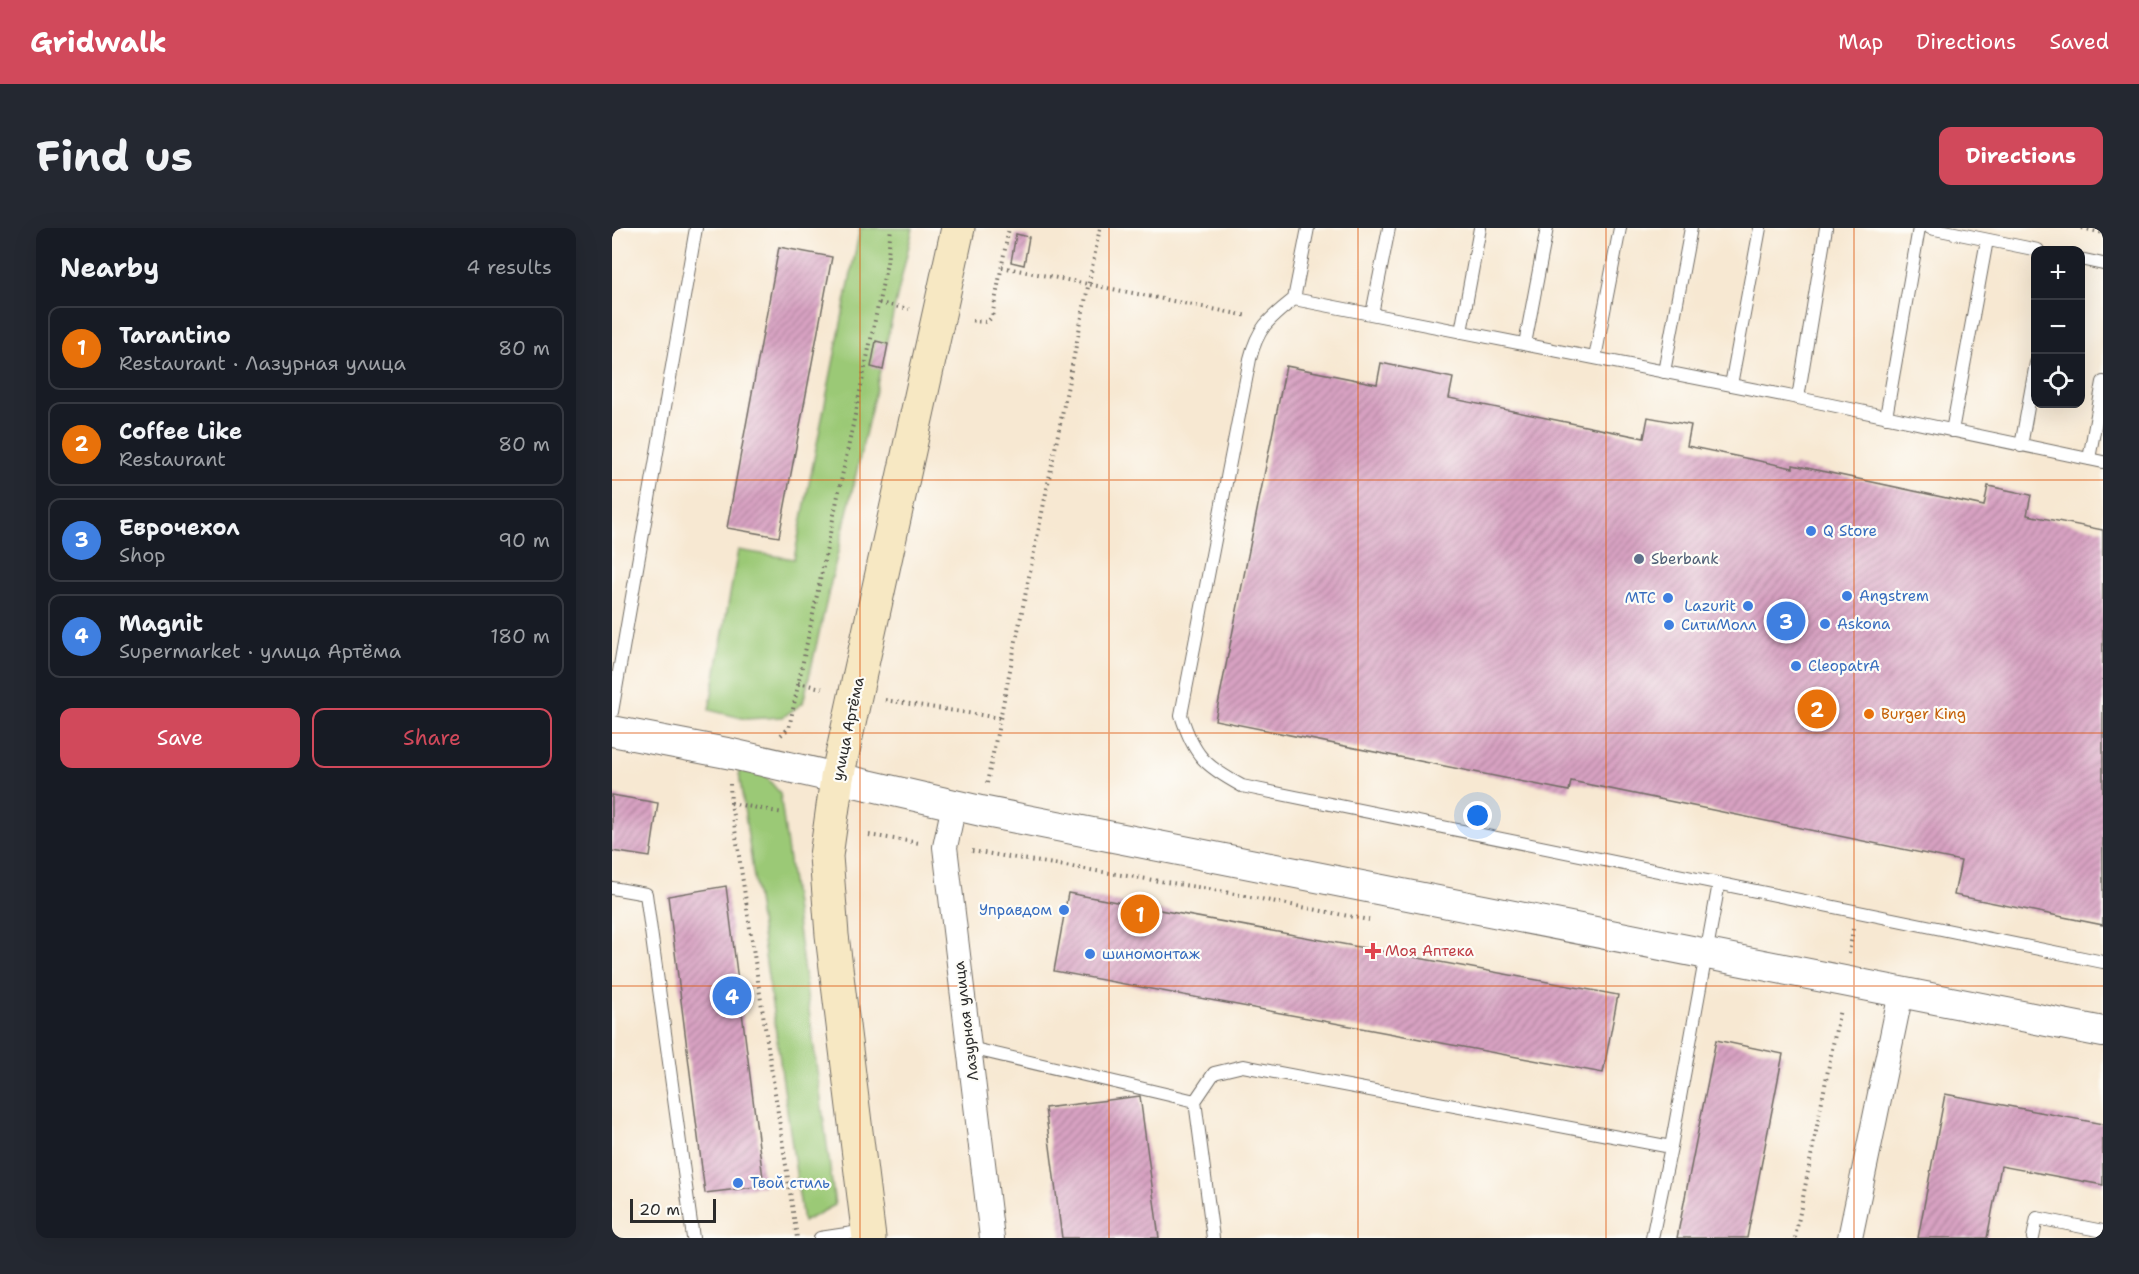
<!DOCTYPE html>
<html lang="en">
<head>
<meta charset="utf-8">
<style>
  body { margin:0; font-family:"Shantell Sans",sans-serif; background:#242831; color:#f1f3f6 }
  .controls { position:absolute; right:18px; top:18px; display:grid; overflow:hidden; border-radius:12px; box-shadow:0 6px 24px #0002 }
  .controls button { width:54px; height:54px; display:grid; place-items:center; padding:0; border:0; border-bottom:2px solid #363941; background:#171b24; color:#f1f3f6; font:30px sans-serif }
  .scale { position:absolute; left:18px; bottom:15px; width:86px; box-sizing:border-box; padding-left:6px; border:3px solid #2b2b2b; border-top:0; font-size:16px; line-height:21px; white-space:nowrap; color:#2b2b2b; -webkit-text-stroke:4px #fdfcf7; paint-order:stroke }
  .you { position:absolute; left:866px; top:588px; width:21px; height:21px; margin:-15px; border:4px solid #fff; border-radius:50%; background:#1a73e8; box-shadow:0 0 0 9px #1a73e833 }
  .badge { display:grid; place-items:center; width:39px; height:39px; border-radius:50%; background:#d1495b; color:#fff; font-size:20px; font-weight:700 }
  .pin { position:absolute; translate:-50% -50%; border:3px solid #fff; box-shadow:0 2px 6px #0006 }
  .list { margin:0; padding:0; list-style:none }
  h2 { display:flex; justify-content:space-between; align-items:center; height:78px; margin:0; padding:0 24px; font-size:26px }
  h2 small { font-size:20px; font-weight:400; color:#9ea1a6 }
  .list li { display:grid; grid-template-columns:39px 1fr auto; gap:18px; align-items:center; box-sizing:border-box; height:84px; margin:0 12px 12px; padding:0 12px; border:2px solid #363941; border-radius:12px }
  .list b { display:block; font-size:22px; white-space:nowrap }
  .list p { margin:0; font-size:20px; white-space:nowrap; color:#9ea1a6 }
  .list em { font-size:20px; font-style:normal; color:#9ea1a6 }
  .actions { display:flex; gap:12px; padding:18px 24px }
  .actions a { flex:1; padding:14px 0; border:2px solid #d1495b; border-radius:12px; text-align:center; font-size:21px; color:#d1495b }
  .actions .main { background:#d1495b; color:#fff }
  .icon { flex:none; width:33px; height:33px; fill:none; stroke:currentColor; stroke-width:2; stroke-linecap:round; stroke-linejoin:round }
  .map { position:relative; flex:none; width:1491px; height:1010px; overflow:hidden; border-radius:12px }
  header { display:flex; align-items:center; gap:36px; box-sizing:border-box; height:84px; padding:0 30px; background:#d1495b; color:#fff }
  header strong { font-size:28px }
  nav { display:flex; gap:33px; margin-inline-start:auto; font-size:21px }
  .intro { display:flex; align-items:center; justify-content:space-between; box-sizing:border-box; height:144px; padding:0 36px }
  h1 { margin:0; font-size:42px }
  .button { padding:15px 27px; border-radius:12px; background:#d1495b; color:#fff; font-size:21px; font-weight:700 }
  main { display:flex; gap:36px; padding:0 36px }
  aside { flex:1; background:#171b24; border-radius:12px; box-shadow:0 6px 24px #0002 }
  .map>svg:first-child { display:block }
</style>
</head>
<body>
<header>
<strong>Gridwalk</strong>
<nav><a>Map</a><a>Directions</a><a>Saved</a></nav>
</header>
<div class="intro"><h1>Find us</h1><a class="button">Directions</a></div>
<main>
<aside>
<h2>Nearby<small>4 results</small></h2>
<ul class="list">
<li><span class="badge" style="background:#e8710a">1</span><div><b>Tarantino</b><p>Restaurant · Лазурная улица</p></div><em>80 m</em></li>
<li><span class="badge" style="background:#e8710a">2</span><div><b>Coffee Like</b><p>Restaurant</p></div><em>80 m</em></li>
<li><span class="badge" style="background:#3f7fe0">3</span><div><b>Еврочехол</b><p>Shop</p></div><em>90 m</em></li>
<li><span class="badge" style="background:#3f7fe0">4</span><div><b>Magnit</b><p>Supermarket · улица Артёма</p></div><em>180 m</em></li>
</ul>
<div class="actions"><a class="main">Save</a><a>Share</a></div>
</aside>
<div class="map">
<svg width="1491" height="1010" viewBox="0 0 1491 1010">
  <defs>
    <pattern id="building-hatch" width="6" height="6" patternUnits="userSpaceOnUse" patternTransform="scale(1.5)"><rect width="6" height="6" fill="#d8a2c2"/><path d="M-1 1l2-2M0 6l6-6M5 7l2-2" fill="none" stroke="#af849e"/></pattern>
  </defs>
  <rect width="100%" height="100%" fill="#fdfcf7"/>
  <filter id="ink" filterUnits="userSpaceOnUse"><feTurbulence type="fractalNoise" baseFrequency=".0167" numOctaves="2"/><feDisplacementMap in="SourceGraphic" scale="12" xChannelSelector="R" yChannelSelector="G"/><feConvolveMatrix kernelMatrix="1 2 1 2 8 2 1 2 1" color-interpolation-filters="sRGB"/></filter>
  <filter id="wash" filterUnits="userSpaceOnUse"><feTurbulence type="fractalNoise" baseFrequency=".008" numOctaves="4" result="noise"/><feDisplacementMap in="SourceGraphic" scale="24" xChannelSelector="R" yChannelSelector="G"/><feGaussianBlur stdDeviation="1.35" result="paint"/><feColorMatrix in="noise" values="0 0 0 0 0 0 0 0 0 0 0 0 0 0 0 0 0 1.4 0 .05"/><feComposite in="paint" operator="in"/></filter>
  <g filter="url(#wash)">
    <rect width="100%" height="100%" fill="#f7e8d2"/>
    <path fill="#9bc976" stroke="#637a50" stroke-width="1.5" d="M248 0H301L191 475 171 489 134 491 97 482 126 322 182 331Z
      M126 538 149 543 168 565 223 977 191 994Z"/>
    <g id="blocks">
      <path fill="url(#building-hatch)" d="M404 6 417 9 412 37 399 34Z
        M167 19 220 29 167 309 115 300Z
        M264 113 276 116 271 142 259 139Z
        M769 135 841 150 837 170 1032 210 1036 189 1079 197 1075 218 1181 240V237L1372 278 1376 258 1419 267 1415 287 1491 302V697L1342 667 1349 633 959 553 957 563 603 492 674 138 765 156Z
        M0 567 46 575 38 629 0 623Z
        M114 658 152 958 93 965 56 668Z
        M456 665 1006 767 991 845 442 743Z
        M1104 812 1171 826 1135 1010H1065Z
        M1333 866 1491 896V957L1389 938 1375 1010H1306Z
        M528 868 547 1010H450L433 880Z"/>
    </g>
  </g>
  <g filter="url(#ink)">
    <use href="#blocks" fill-opacity="0" stroke="#726d65" stroke-width="1.5"/>
    <g fill="none" stroke-linecap="round" stroke-linejoin="round">
      <g stroke="#726d65" stroke-width="14">
        <path id="service" d="M696 0 682 71 1186 170 1491 234
          M1318 0 1426 22
          M1468 31 1491 36
          M682 71C657 91 646 99 638 131L569 487C582 528 593 538 630 558L1491 734
          M760 86 777 0
          M849 104 868 0
          M913 116 935 0
          M983 130 1008 0
          M1052 144 1079 0
          M1119 157 1148 0
          M1186 170 1214 0
          M1274 189 1307 0
          M1340 203 1375 12
          M1409 218 1424 135
          M1477 231 1491 154
          M0 484 84 0
          M0 660 34 666 81 1010
          M358 820 583 873 601 1010
          M583 873 602 845 631 838 1059 919
          M208 1010 254 1003
          M1040 1010 1059 919 1107 655
          M1421 1010 1425 990 1491 1003"/>
      </g>
      <g stroke="#726d65" stroke-width="26">
        <path id="minor" d="M342 577 333 619 380 1010
          M1238 1010 1289 765"/>
      </g>
      <g stroke="#726d65" stroke-width="32">
        <path id="tertiary" d="M0 503 120 526 369 583 1491 804"/>
      </g>
      <g stroke="#726d65" stroke-width="35">
        <path id="secondary" d="M257 1010 220 707 214 628 225 550 346 0"/>
      </g>
      <path stroke="#726d65" stroke-width="4" stroke-dasharray="1.5 4.5" stroke-linecap="butt" d="M1470 0 1491 5
        M390 39 636 88
        M267 75 297 81
        M360 93 375 94 380 89 397 0
        M186 455 210 460
        M273 472 388 490
        M169 507 177 500 275 35 279 0
        M375 555 488 0
        M118 556 119 575 185 1010
        M119 575 171 585
        M257 607 308 615
        M360 623 597 661 757 692
        M1237 726 1241 701
        M1183 1010 1228 781"/>
      <use href="#service" stroke="#fff" stroke-width="12"/>
      <use href="#minor" stroke="#fff" stroke-width="24"/>
      <use href="#tertiary" stroke="#fff" stroke-width="30"/>
      <use href="#secondary" stroke="#f7e8c3" stroke-width="33"/>
    </g>
  </g>
  <path fill="none" stroke="#df570e" stroke-width="1.5" stroke-opacity="0.55" d="M248 0V1010M497 0V1010M746 0V1010M994 0V1010M1242 0V1010M0 252H1491M0 505H1491M0 758H1491"/>
  <g fill="#3f7fe0" stroke="#fdfcf7" stroke-width="2">
    <circle cx="1199" cy="303" r="6"/>
    <circle cx="1235" cy="368" r="6"/>
    <circle cx="1056" cy="370" r="6"/>
    <circle cx="1136" cy="378" r="6"/>
    <circle cx="1213" cy="396" r="6"/>
    <circle cx="1057" cy="397" r="6"/>
    <circle cx="1184" cy="438" r="6"/>
    <circle cx="452" cy="682" r="6"/>
    <circle cx="478" cy="726" r="6"/>
    <circle cx="126" cy="955" r="6"/>
  </g>
  <circle fill="#5c6f8a" stroke="#fdfcf7" stroke-width="2" cx="1027" cy="331" r="6"/>
  <circle fill="#e8710a" stroke="#fdfcf7" stroke-width="2" cx="1257" cy="486" r="6"/>
  <path fill="#e0444e" stroke="#fdfcf7" stroke-width="2" d="M758 714h6v6h6v6h-6v6h-6v-6h-6v-6h6z"/>
  <g text-anchor="middle" stroke-width="4.5" stroke-linejoin="round" paint-order="stroke">
    <g font-size="15" fill="#366cbe" stroke="#fdfcf7" text-anchor="start">
      <text x="1211" y="308">Q Store</text>
      <text x="1247" y="373">Angstrem</text>
      <text x="1044" y="375" text-anchor="end">МТС</text>
      <text x="1124" y="383" text-anchor="end">Lazurit</text>
      <text x="1225" y="401">Askona</text>
      <text x="1069" y="402">СитиМолл</text>
      <text x="1196" y="443">CleopatrA</text>
      <text x="440" y="687" text-anchor="end">Управдом</text>
      <text x="490" y="731">шиномонтаж</text>
      <text x="138" y="960">Твой стиль</text>
    </g>
    <g font-size="15" fill="#4e5e75" stroke="#fdfcf7" text-anchor="start">
      <text x="1039" y="336">Sberbank</text>
    </g>
    <g font-size="15" fill="#c56008" stroke="#fdfcf7" text-anchor="start">
      <text x="1269" y="491">Burger King</text>
    </g>
    <g font-size="15" fill="#2b2b2b" stroke="#fdfcf7">
      <text transform="translate(236 501) rotate(-78)" y="5">улица Артёма</text>
      <text transform="translate(354 793) rotate(-97)" y="5">Лазурная улица</text>
    </g>
    <g font-size="15" fill="#be3a42" stroke="#fdfcf7" text-anchor="start">
      <text x="773" y="728">Моя Аптека</text>
    </g>
  </g>
</svg>
<div class="controls">
<button>+</button>
<button>−</button>
<button><svg class="icon" aria-label="locate" viewBox="0 0 24 24"><circle cx="12" cy="12" r="6"/><path d="M12 2v4M12 18v4M2 12h4M18 12h4"/></svg></button>
</div>
<div class="scale">20 m</div>
<div class="you"></div>
<div class="pin badge" style="left:528px;top:686px;background:#e8710a">1</div>
<div class="pin badge" style="left:1205px;top:481px;background:#e8710a">2</div>
<div class="pin badge" style="left:1174px;top:393px;background:#3f7fe0">3</div>
<div class="pin badge" style="left:120px;top:768px;background:#3f7fe0">4</div>
</div>
</main>
</body>
</html>
